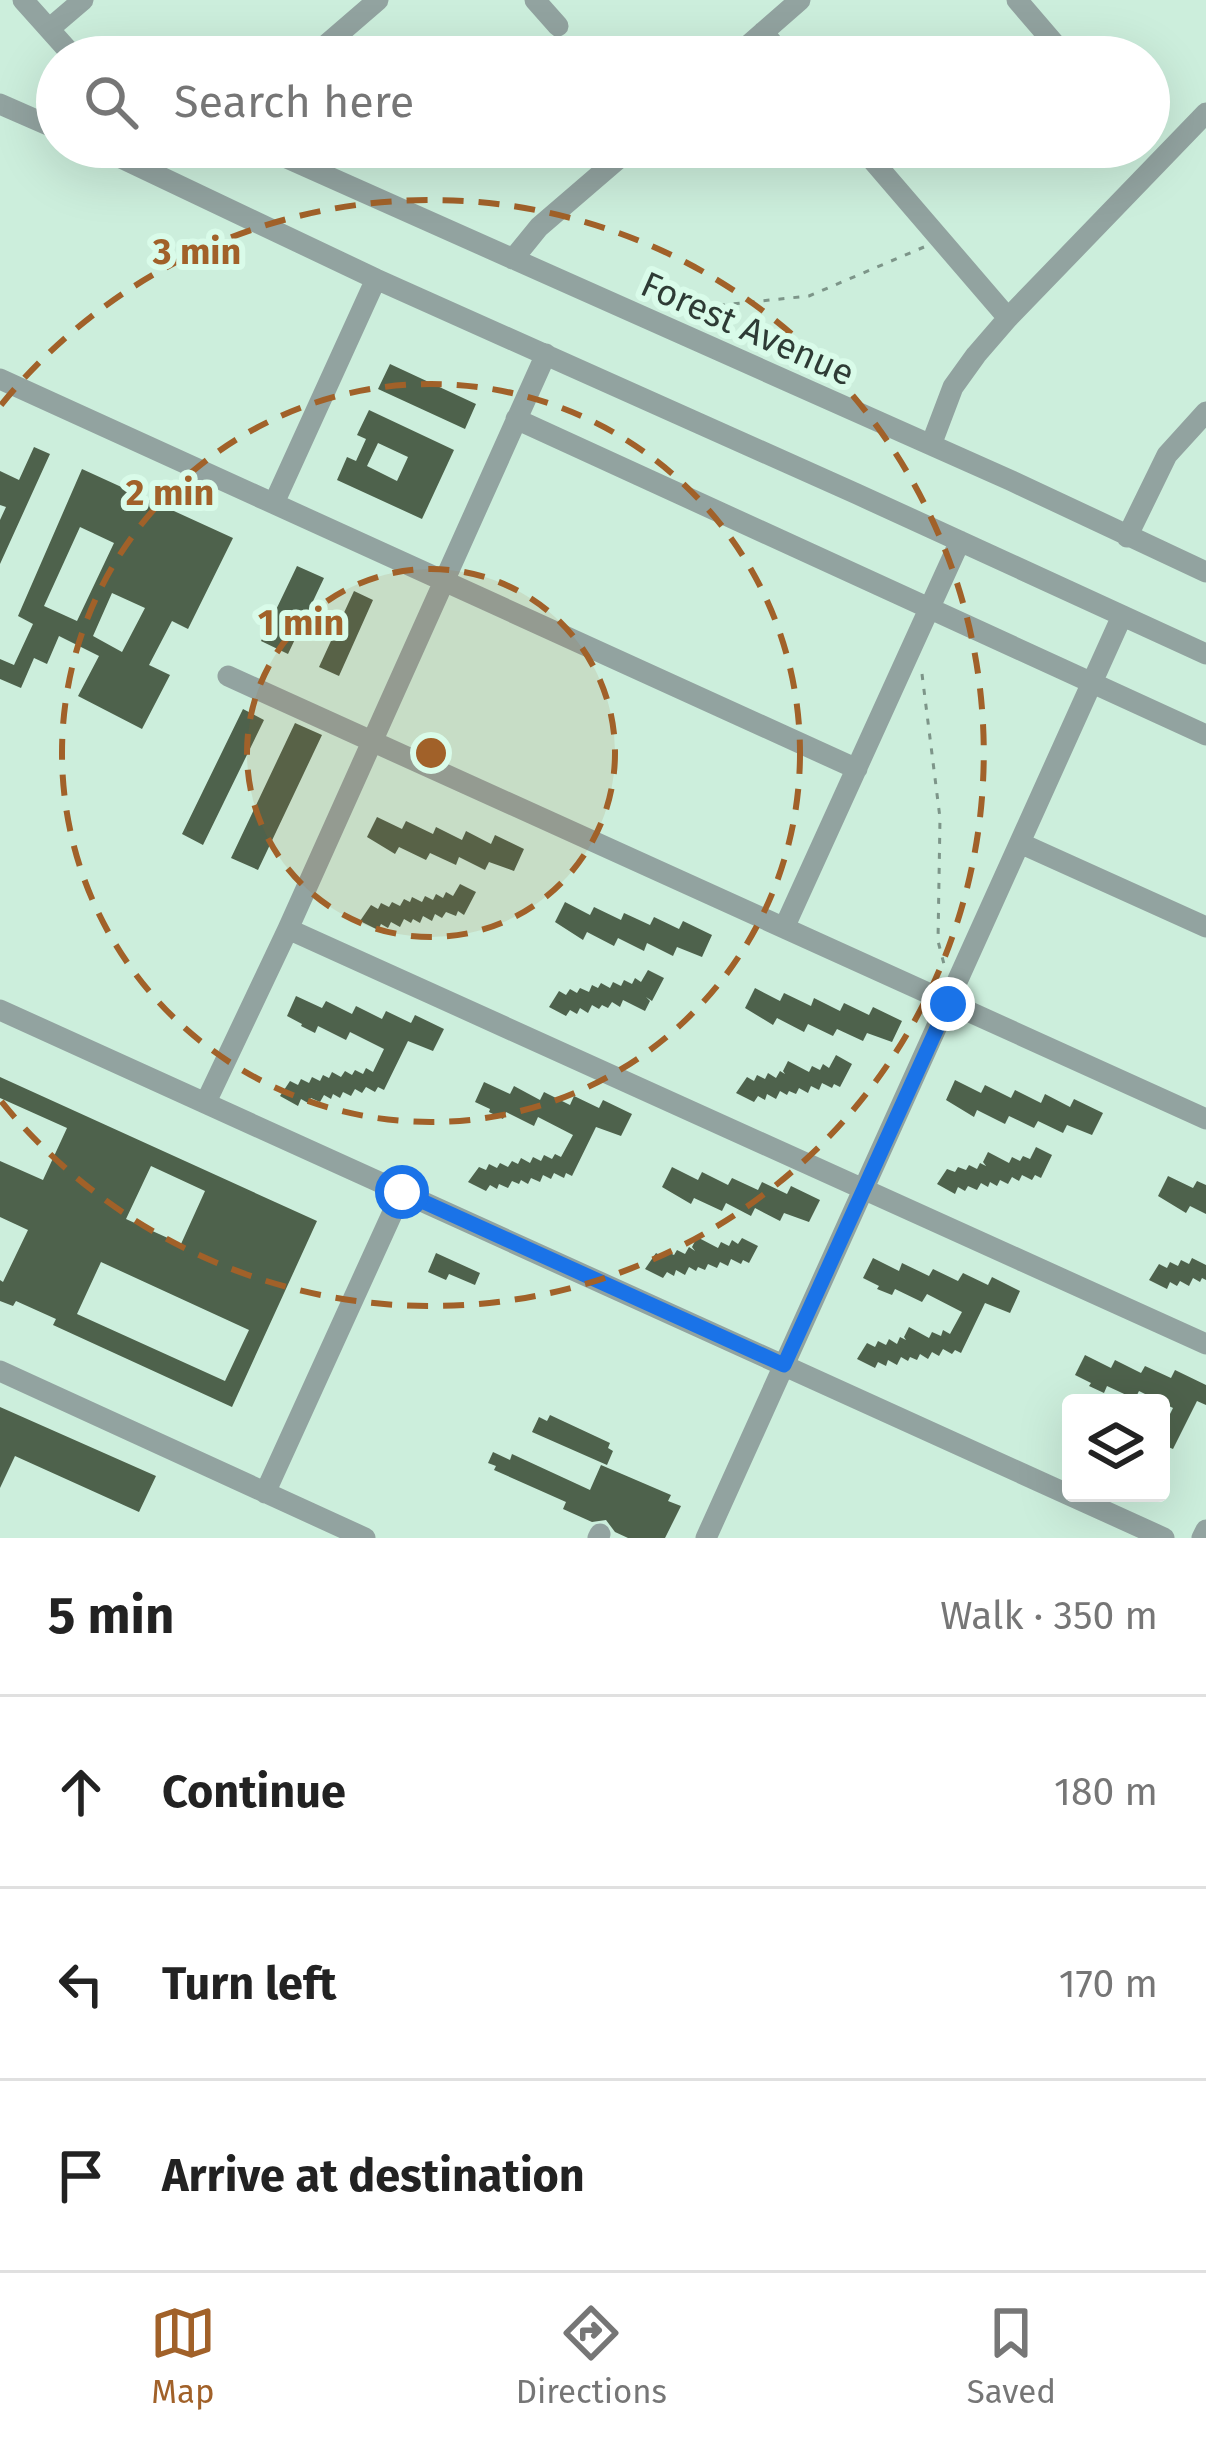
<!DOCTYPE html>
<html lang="en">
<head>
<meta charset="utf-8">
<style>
  body { margin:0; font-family:"Fira Sans",sans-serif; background:#f6f6f6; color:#222 }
  .controls { position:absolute; right:36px; bottom:36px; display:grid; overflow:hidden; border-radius:12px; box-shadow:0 12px 48px #0002 }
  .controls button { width:108px; height:108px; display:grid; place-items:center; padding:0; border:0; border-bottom:3px solid #e0e0e0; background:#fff; color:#222; font:60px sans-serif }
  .stop { position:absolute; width:36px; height:36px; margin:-27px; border:9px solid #1a73e8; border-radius:50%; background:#fff }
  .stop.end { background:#1a73e8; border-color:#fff; box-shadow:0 3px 12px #0008 }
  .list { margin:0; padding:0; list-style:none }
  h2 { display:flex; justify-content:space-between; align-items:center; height:156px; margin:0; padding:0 48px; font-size:51px }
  h2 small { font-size:39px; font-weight:400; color:#767676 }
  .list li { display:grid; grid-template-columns:78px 1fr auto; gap:36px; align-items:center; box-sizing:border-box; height:192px; padding:0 48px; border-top:3px solid #e0e0e0 }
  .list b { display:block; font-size:45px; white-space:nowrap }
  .list em { font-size:39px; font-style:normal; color:#767676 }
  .icon { flex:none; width:66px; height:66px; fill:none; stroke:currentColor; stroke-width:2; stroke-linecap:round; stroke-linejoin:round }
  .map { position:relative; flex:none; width:1206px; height:1538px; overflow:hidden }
  .search { position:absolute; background:#fff; box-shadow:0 12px 48px #0002; left:36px; right:36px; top:36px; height:132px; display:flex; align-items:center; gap:30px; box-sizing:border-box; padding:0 42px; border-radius:66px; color:#767676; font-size:45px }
  .sheet { height:732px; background:#fff }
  nav { display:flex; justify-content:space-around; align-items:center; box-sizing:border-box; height:168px; border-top:3px solid #e0e0e0; background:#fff; font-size:33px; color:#767676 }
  nav a { display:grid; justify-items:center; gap:6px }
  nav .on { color:#a16129 }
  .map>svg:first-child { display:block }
</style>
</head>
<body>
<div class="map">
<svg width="1206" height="1538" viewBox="0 0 1206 1538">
  <rect width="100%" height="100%" fill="#cceedc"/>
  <path fill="#4e624c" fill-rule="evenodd" d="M390 364 476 404 465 429 378 389Z
    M369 410 454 450 422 519 337 480 347 457 356 461 366 439 357 435ZM378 443 408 457 397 481 367 466Z
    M34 447 50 454 0 564V520L6 507 0 505V471L19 480Z
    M82 469 233 538 188 629 172 621 149 665 170 675 142 729 78 696 99 656 59 636 47 664 34 658 21 688 0 679V659L14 665 33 624 18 616ZM80 527 114 543 77 621 44 606ZM112 593 145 608 122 652 93 636Z
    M297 566 324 578 288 654 261 641Z
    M354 591 373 600 339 676 319 667Z
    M243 709 264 720 203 845 182 834Z
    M295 723 322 735 258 870 231 858Z
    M377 817 402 829 406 821 433 834 436 827 462 840 466 831 491 844 495 835 524 849 514 871 489 862 485 870 459 857 456 865 430 853 426 860 399 847 395 854 367 837Z
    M460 884 476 892 464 915 458 911 456 916 446 912 442 918 435 914 432 921 423 916 420 923 413 919 411 923 404 919 400 927 391 922 388 928 381 924 378 930 360 921 371 905 378 909 381 903 389 907 392 902 400 906 404 899 410 902 412 897 422 902 425 896 433 900 436 894 443 898 446 892 453 896Z
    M565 902 590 915 594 907 621 920 624 913 650 925 654 917 679 929 683 921 712 935 702 957 677 947 673 956 647 943 644 951 618 938 614 946 587 932 583 940 555 922Z
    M648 970 664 978 652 1001 646 997 650 1001 645 1011 623 1000 620 1007 612 1002 608 1008 602 1005 599 1009 592 1005 588 1013 580 1008 577 1014 570 1010 566 1016 549 1007 559 991 566 995 570 989 577 993 580 988 589 992 592 985 598 988 601 983 610 988 613 982 621 986 624 980 632 984 635 978 641 982Z
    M755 988 780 1001 784 993 811 1006 814 998 840 1011 844 1003 869 1015 873 1007 902 1021 892 1042 867 1033 863 1041 837 1029 833 1036 808 1024 804 1032 777 1018 773 1025 745 1008Z
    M296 996 322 1008 326 1001 352 1014 356 1006 382 1019 386 1011 411 1023 415 1015 444 1029 433 1051 408 1041 384 1090 378 1087 375 1092 366 1087 362 1093 355 1089 351 1096 343 1092 340 1098 333 1094 331 1099 324 1095 320 1102 311 1098 308 1103 301 1099 298 1106 280 1096 290 1081 298 1085 301 1079 309 1083 312 1077 320 1081 323 1075 329 1078 332 1072 341 1077 345 1071 352 1075 355 1070 363 1074 366 1068 373 1072 384 1049 350 1032 346 1040 318 1026 315 1033 301 1026 302 1024 287 1016Z
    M836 1055 852 1064 840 1087 834 1084 832 1088 822 1083 819 1090 811 1086 808 1093 799 1088 796 1094 789 1091 787 1095 780 1091 776 1099 767 1094 765 1100 758 1096 754 1102 736 1093 747 1077 754 1081 757 1075 765 1079 768 1073 776 1078 780 1071 785 1074 783 1071 788 1061 809 1072 812 1066 820 1070 823 1064 829 1068Z
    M0 1077 317 1221 232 1407 53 1325 56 1319 16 1301 13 1306 0 1301V1280L3 1282 28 1230 0 1217V1161L43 1180 67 1128 0 1098ZM151 1166 205 1191 181 1244 126 1219ZM101 1262 249 1330 225 1381 77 1314Z
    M955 1080 981 1093 985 1085 1011 1098 1015 1090 1041 1103 1045 1094 1070 1107 1074 1099 1103 1113 1092 1135 1067 1125 1063 1133 1038 1121 1034 1128 1009 1116 1005 1124 977 1110 974 1117 946 1100Z
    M484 1082 510 1094 514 1086 540 1100 544 1092 570 1105 574 1096 599 1108 603 1100 632 1114 621 1136 596 1127 572 1176 566 1173 564 1178 554 1173 551 1179 543 1175 540 1182 531 1178 528 1184 521 1180 519 1184 512 1181 508 1188 499 1184 497 1189 490 1185 486 1191 468 1182 479 1167 486 1170 489 1164 497 1168 500 1163 508 1167 512 1161 518 1164 521 1158 530 1163 533 1157 541 1161 544 1155 552 1159 555 1154 561 1157 573 1135 538 1117 534 1126 506 1112 503 1119 489 1112 490 1109 475 1102Z
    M1036 1147 1052 1155 1041 1178 1035 1175 1032 1180 1022 1175 1019 1181 1012 1177 1008 1184 1000 1180 997 1186 990 1182 988 1187 981 1183 977 1190 968 1186 965 1191 958 1187 955 1194 937 1184 947 1169 955 1172 958 1167 966 1170 969 1165 977 1169 980 1163 986 1166 983 1162 988 1152 1009 1163 1012 1157 1020 1161 1023 1156 1030 1159Z
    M672 1167 698 1180 702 1172 728 1185 732 1178 758 1190 762 1182 787 1194 791 1186 820 1200 809 1222 784 1213 780 1221 755 1208 751 1216 726 1203 722 1211 694 1198 691 1204 662 1187Z
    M1168 1176 1193 1188 1197 1181 1206 1185V1214L1190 1206 1186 1213 1158 1196Z
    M697 1237 718 1248 721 1242 729 1246 732 1240 738 1244 742 1238 758 1246 749 1263 743 1260 741 1264 731 1259 728 1266 720 1262 717 1268 708 1264 705 1270 698 1267 696 1271 689 1267 685 1275 676 1270 674 1276 667 1272 663 1278 645 1269 656 1253 663 1257 666 1251 674 1255 677 1250 685 1254 689 1247 695 1251 692 1247Z
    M436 1253 480 1273 475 1285 449 1274 446 1280 428 1272Z
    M873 1258 899 1271 902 1263 929 1276 933 1269 958 1281 963 1273 988 1285 992 1277 1020 1291 1010 1313 985 1303 961 1353 955 1350 952 1354 943 1349 939 1356 932 1352 928 1359 920 1354 917 1360 910 1357 908 1361 901 1357 897 1365 888 1360 886 1366 878 1362 875 1368 857 1359 867 1343 875 1347 878 1341 886 1345 889 1339 897 1344 900 1337 906 1340 904 1337 909 1327 929 1338 932 1332 941 1336 943 1330 950 1334 962 1312 927 1294 922 1302 895 1289 892 1295 877 1289 879 1286 863 1278Z
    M1192 1258 1206 1265V1280L1202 1278 1200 1282 1193 1278 1189 1286 1180 1281 1177 1286 1170 1282 1167 1289 1149 1280 1159 1264 1167 1268 1170 1262 1178 1266 1181 1260 1189 1264Z
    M1085 1355 1111 1368 1115 1360 1141 1373 1145 1366 1171 1378 1175 1370 1206 1385V1405L1197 1401 1173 1449 1161 1444V1432L1173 1408 1139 1391 1135 1399 1107 1386 1104 1393 1089 1386 1091 1383 1075 1375Z
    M0 1407 156 1476 139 1512 15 1456 0 1488Z
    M550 1415 610 1443 608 1448 613 1451 607 1465 532 1432 539 1417 547 1421Z
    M493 1452 510 1460 512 1454 590 1490 601 1465 671 1495 668 1501 681 1506 665 1538H628L615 1532 606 1520 592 1522 563 1509 566 1502 494 1470 496 1466 488 1463Z"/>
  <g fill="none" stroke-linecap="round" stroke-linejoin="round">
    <path stroke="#7d9589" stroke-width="3" stroke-dasharray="6 9" stroke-linecap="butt" d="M674 310 809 296 924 247
      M922 674 940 818 938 941 945 968"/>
    <path stroke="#92a3a0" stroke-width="21" d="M23 0 74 57
      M535 0 558 26
      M1017 0 1066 57
      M49 29 83 0
      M763 32 784 57
      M312 57 378 0
      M735 57 800 0
      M0 104 57 129
      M98 147 376 279 857 494 1206 654
      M262 147 1012 481 1206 572
      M861 147 1008 318
      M513 259 539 227 632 147
      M0 379 857 769
      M516 419 1206 735
      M931 445 953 387 976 355 1008 318 1206 113
      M274 503 376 279
      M1127 537 1167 455 1206 412
      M228 676 1206 1119
      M1020 843 1206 927
      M784 928 960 541
      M288 929 1206 1344
      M0 1010 1164 1538
      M206 1102 288 929 546 354
      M0 1371 365 1538
      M265 1493 402 1192
      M598 1538 600 1534
      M706 1538 1122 616
      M1202 1538 1206 1530"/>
  </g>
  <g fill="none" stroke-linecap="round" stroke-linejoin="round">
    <path stroke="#1a73e8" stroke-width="15" d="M402 1192 784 1365 948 1004"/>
  </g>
  <circle cx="431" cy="753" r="184" fill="#a16129" fill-opacity=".12"/>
  <g fill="none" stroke="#a16129" stroke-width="6" stroke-dasharray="21 15">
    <circle cx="431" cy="753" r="184"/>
    <circle cx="431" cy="753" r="369"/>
    <path d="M1 405A553 553 0 1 1 1 1101"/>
  </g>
  <g text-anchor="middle" stroke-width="12" stroke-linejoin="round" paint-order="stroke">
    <g font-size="36" fill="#2e3b35" stroke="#d9fbe9">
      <text transform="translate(748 328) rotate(24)" y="13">Forest Avenue</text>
    </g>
  </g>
  <circle cx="431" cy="753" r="18" fill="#a16129" stroke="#d9fbe9" stroke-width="6"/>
  <g font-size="36" text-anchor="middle" font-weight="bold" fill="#a16129" stroke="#d9fbe9" stroke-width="12" stroke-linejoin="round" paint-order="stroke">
    <text x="197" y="264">3 min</text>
    <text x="170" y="505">2 min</text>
    <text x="301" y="635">1 min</text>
  </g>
</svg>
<div class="controls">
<button><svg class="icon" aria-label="layers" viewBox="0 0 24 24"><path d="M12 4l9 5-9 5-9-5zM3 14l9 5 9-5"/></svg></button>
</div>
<div class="stop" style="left:402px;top:1192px"></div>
<div class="stop end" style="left:948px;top:1004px"></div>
<div class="search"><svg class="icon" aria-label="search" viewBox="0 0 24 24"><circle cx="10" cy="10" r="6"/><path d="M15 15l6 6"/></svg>Search here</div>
</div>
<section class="sheet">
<h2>5 min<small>Walk · 350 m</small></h2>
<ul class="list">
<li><svg class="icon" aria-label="ahead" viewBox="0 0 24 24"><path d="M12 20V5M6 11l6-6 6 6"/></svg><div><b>Continue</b></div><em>180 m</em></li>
<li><svg class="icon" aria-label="left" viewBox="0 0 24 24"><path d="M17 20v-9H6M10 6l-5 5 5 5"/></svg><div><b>Turn left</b></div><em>170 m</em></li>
<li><svg class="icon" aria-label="arrive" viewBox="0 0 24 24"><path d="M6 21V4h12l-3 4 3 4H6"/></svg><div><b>Arrive at destination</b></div></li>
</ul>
</section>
<nav>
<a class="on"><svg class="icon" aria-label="map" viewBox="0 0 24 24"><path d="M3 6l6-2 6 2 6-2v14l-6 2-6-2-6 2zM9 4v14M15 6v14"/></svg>Map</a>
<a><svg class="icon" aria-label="directions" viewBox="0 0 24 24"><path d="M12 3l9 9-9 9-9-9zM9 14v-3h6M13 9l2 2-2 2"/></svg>Directions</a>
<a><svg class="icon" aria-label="saved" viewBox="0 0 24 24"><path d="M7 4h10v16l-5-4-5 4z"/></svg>Saved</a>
</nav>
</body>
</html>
